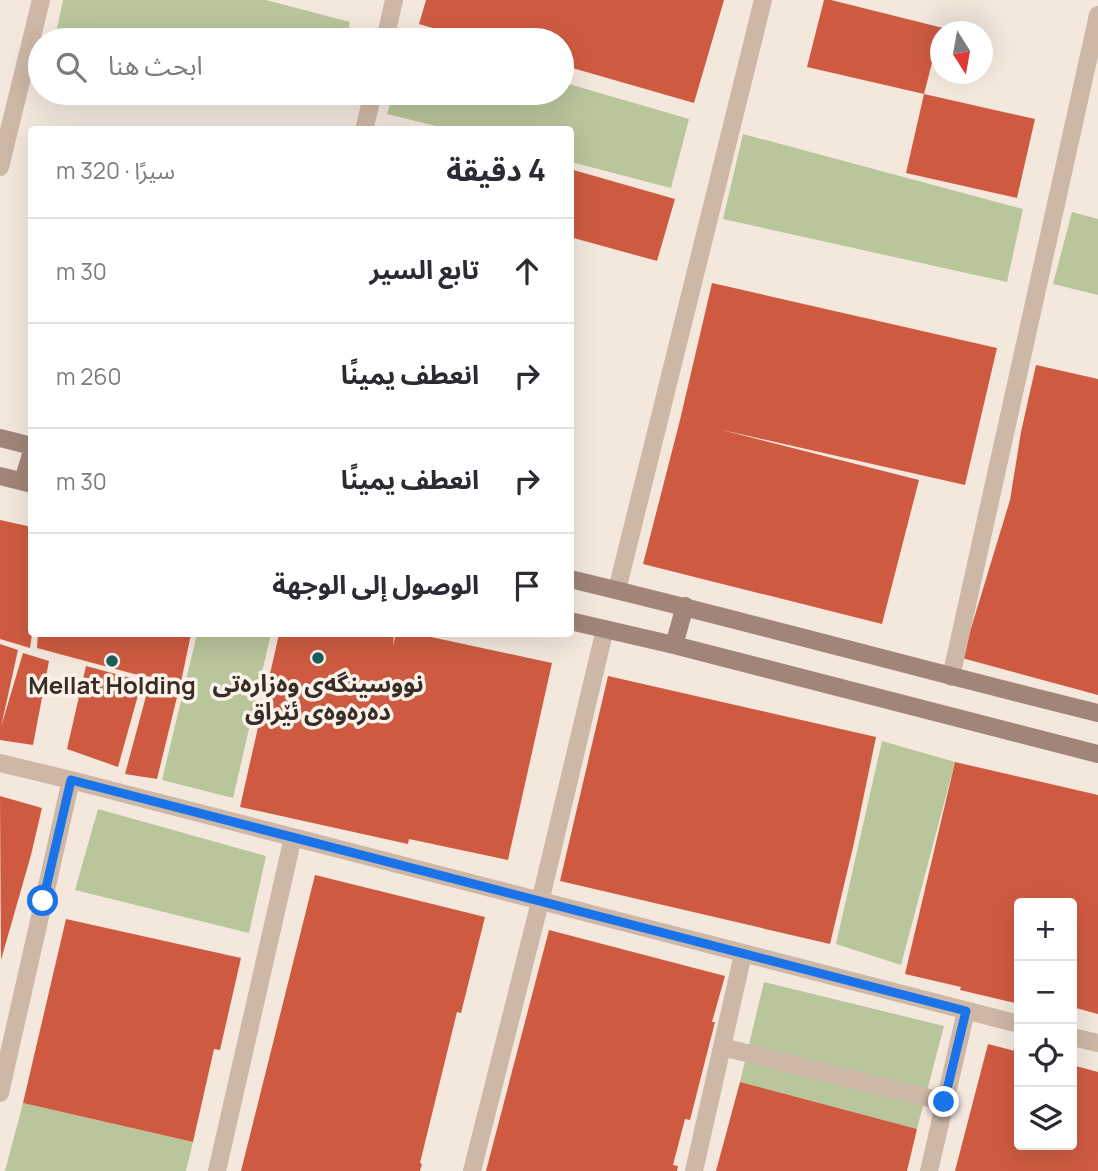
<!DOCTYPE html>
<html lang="ar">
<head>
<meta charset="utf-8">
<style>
  body { margin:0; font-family:Manrope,"Noto Sans Arabic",sans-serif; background:#f2f2f3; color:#2b2b33; direction:rtl }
  .controls { position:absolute; right:21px; bottom:21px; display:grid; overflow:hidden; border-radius:7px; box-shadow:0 7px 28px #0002 }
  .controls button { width:63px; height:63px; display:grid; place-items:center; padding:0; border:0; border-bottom:2px solid #e1e1e2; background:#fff; color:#2b2b33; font:35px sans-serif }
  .compass { position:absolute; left:930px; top:21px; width:63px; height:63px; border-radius:50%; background:#fff; box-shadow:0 7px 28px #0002; rotate:169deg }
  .stop { position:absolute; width:21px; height:21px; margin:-16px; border:5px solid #1a73e8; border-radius:50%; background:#fff }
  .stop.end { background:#1a73e8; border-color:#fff; box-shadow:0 2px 7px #0008 }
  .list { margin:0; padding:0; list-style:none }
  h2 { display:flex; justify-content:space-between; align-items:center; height:91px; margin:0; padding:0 28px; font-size:30px }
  h2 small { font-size:23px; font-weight:400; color:#7c7c81 }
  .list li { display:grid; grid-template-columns:46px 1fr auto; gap:21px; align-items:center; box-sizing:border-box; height:105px; padding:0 28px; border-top:2px solid #e1e1e2 }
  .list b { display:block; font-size:26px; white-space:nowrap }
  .list em { font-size:23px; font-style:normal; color:#7c7c81 }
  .icon { flex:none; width:38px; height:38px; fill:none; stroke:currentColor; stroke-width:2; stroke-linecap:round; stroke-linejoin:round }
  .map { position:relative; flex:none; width:1098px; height:1171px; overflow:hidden; direction:ltr }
  .search { position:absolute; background:#fff; box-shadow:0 7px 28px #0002; left:28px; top:28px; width:546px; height:77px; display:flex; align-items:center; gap:18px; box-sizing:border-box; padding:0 24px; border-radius:38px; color:#7c7c81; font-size:26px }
  .panel { position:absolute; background:#fff; box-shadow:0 7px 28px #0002; left:28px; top:126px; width:546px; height:511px; border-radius:7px; direction:rtl }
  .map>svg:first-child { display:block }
</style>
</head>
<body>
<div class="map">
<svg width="1098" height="1171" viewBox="0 0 1098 1171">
  <rect width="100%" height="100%" fill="#f4e8dd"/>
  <path fill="#b9c59b" d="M63 0H266L350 22 346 40H99L57 29Z
    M562 82 689 119 671 188 571 162 570 130 448 129 387 114 393 93H562Z
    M743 134 1023 209 1007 282 723 219Z
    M1072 212 1098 219V295L1053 284Z
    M197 634H271L233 798 162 780Z
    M882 741 955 762 901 965 836 944Z
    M98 809 266 856 249 933 75 890Z
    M764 982 944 1026 917 1129 740 1082Z
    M23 1103 193 1142 186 1171H5Z"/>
  <path fill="#ce5b41" d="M426 0H724L694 103 562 65V40H474L419 24Z
    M824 0H831L943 28 940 32 924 94 1035 119 1017 198 906 173 924 94 807 67Z
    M570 169 675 199 657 261 570 237Z
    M712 283 997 348 965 485 718 429 919 480 882 624 643 564 680 420Z
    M1036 365 1098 379V695L962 658 1010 500 1021 432Z
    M0 520 32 527V634L30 648 0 639Z
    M38 634H191L181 682 134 674 37 648Z
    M279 634H394L393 646 396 634H417L552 663 508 860 409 839 408 844 240 807Z
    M0 644 18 650 1 727 23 653 49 661 33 745 0 740Z
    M86 666 142 681 118 767 67 749Z
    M608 676 876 737 854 843 830 944 560 881Z
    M149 685 178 693 157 779 125 774Z
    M955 762 1098 795V1014L1076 1008 1075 1017 1072 1016V903H1019V1004L960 990 961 987 905 974Z
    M0 796 42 808 31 855 1 960Z
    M315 875 485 917 461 1013 457 1012 420 1163 422 1164 420 1171H241Z
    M66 919 241 958 220 1050 214 1049 193 1142 23 1103Z
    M549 930 725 976 712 1022H715L690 1120 685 1119 673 1165 678 1166 677 1171H486Z
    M988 1044 1019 1052V1145H1072V1065L1098 1072V1171H955Z
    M740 1082 917 1129 907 1171H716Z"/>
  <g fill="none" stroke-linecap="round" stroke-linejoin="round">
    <path stroke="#cdb7a7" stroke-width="18" d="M385 40 394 0
      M364 130 373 93
      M0 167 41 0
      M617 590 763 0
      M951 677 1098 15
      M0 763 71 780 1019 1024
      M1072 1037 1098 1043
      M722 1047 945 1102
      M0 1093 71 780
      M217 1171 293 837
      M472 1171 540 902 605 629
      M694 1171 743 954
      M929 1171 966 1011"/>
    <path stroke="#a18579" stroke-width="18" d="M0 438 32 446
      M0 476 32 484
      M23 481 32 451
      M570 579C747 621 922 670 1098 713
      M570 621 674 645 1098 754
      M674 645 685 606"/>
  </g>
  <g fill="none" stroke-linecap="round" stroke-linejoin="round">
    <path stroke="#1a73e8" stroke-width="9" d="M43 901 71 780 966 1011 944 1102"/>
  </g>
  <g fill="#1b5e5e" stroke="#fbf2ea" stroke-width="2.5">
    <circle cx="318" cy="658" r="7"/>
    <circle cx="112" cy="661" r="7"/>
  </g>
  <g text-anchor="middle" stroke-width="7" stroke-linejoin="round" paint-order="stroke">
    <g font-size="24" font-weight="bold" fill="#392d28" stroke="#fbf2ea">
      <text x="318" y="692">نووسینگەی وەزارەتی<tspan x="318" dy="28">دەرەوەی ئێراق</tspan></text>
      <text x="112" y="694">Mellat Holding</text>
    </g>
  </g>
</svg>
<div class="controls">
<button>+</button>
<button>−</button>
<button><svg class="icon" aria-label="locate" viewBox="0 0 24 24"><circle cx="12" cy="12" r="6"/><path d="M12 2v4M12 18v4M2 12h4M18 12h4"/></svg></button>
<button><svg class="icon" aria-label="layers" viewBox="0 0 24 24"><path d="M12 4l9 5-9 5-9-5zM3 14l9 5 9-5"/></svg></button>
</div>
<svg class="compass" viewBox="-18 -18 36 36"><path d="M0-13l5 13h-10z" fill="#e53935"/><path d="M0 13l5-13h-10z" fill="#7c7c81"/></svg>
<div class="stop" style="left:43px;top:901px"></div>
<div class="stop end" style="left:944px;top:1102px"></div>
<div class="search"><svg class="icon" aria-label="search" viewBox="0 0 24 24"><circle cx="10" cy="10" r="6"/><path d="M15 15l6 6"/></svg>ابحث هنا</div>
<section class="panel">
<h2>4 دقيقة<small>سيرًا · 320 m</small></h2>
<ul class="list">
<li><svg class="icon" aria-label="ahead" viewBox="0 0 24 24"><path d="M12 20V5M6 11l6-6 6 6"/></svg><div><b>تابع السير</b></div><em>30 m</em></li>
<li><svg class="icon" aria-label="right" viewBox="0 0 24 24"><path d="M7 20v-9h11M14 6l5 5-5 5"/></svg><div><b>انعطف يمينًا</b></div><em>260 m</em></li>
<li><svg class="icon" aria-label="right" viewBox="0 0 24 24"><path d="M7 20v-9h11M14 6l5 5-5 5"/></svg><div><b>انعطف يمينًا</b></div><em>30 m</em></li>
<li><svg class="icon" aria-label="arrive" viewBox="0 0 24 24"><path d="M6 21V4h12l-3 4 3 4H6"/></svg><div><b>الوصول إلى الوجهة</b></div></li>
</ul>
</section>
</div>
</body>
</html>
